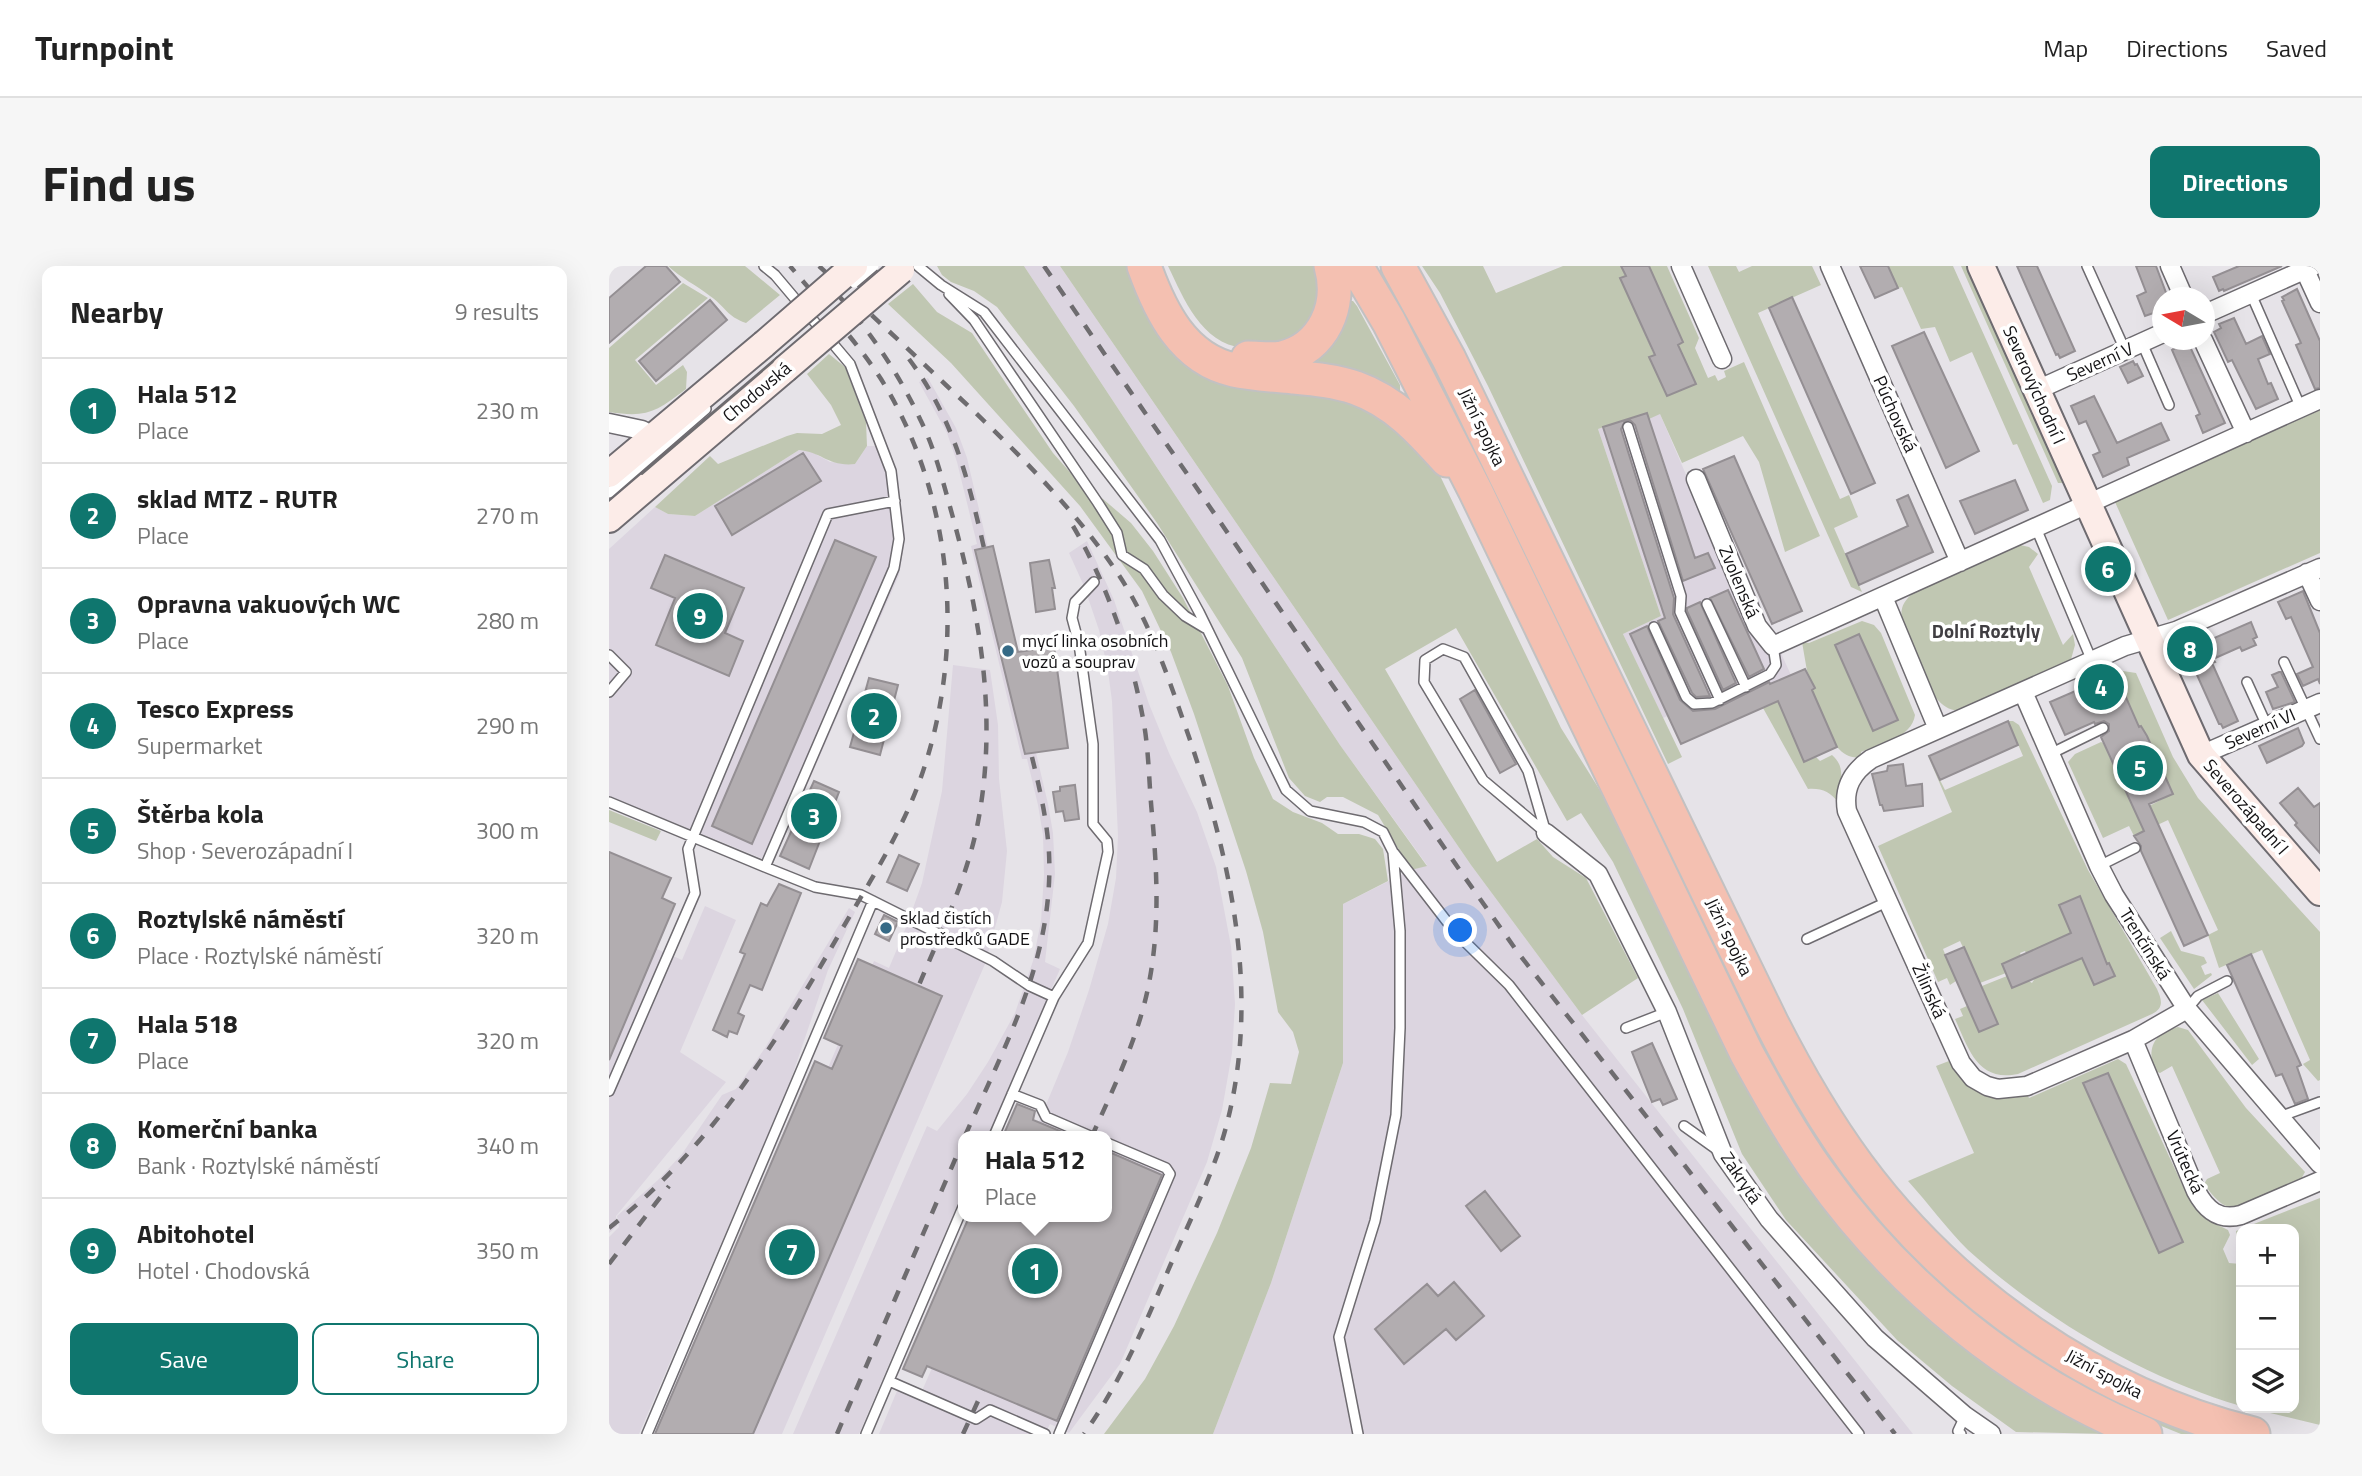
<!DOCTYPE html>
<html lang="en">
<head>
<meta charset="utf-8">
<style>
  body { margin:0; font-family:"Titillium Web",sans-serif; background:#f6f6f6; color:#222 }
  .controls { position:absolute; right:21px; bottom:21px; display:grid; overflow:hidden; border-radius:14px; box-shadow:0 7px 28px #0002 }
  .controls button { width:63px; height:63px; display:grid; place-items:center; padding:0; border:0; border-bottom:2px solid #e0e0e0; background:#fff; color:#222; font:35px sans-serif }
  .compass { position:absolute; left:1543px; top:21px; width:63px; height:63px; border-radius:50%; background:#fff; box-shadow:0 7px 28px #0002; rotate:280deg }
  .you { position:absolute; left:852px; top:665px; width:24px; height:24px; margin:-18px; border:5px solid #fff; border-radius:50%; background:#1a73e8; box-shadow:0 0 0 10px #1a73e833 }
  .badge { display:grid; place-items:center; width:46px; height:46px; border-radius:50%; background:#0f766e; color:#fff; font-size:23px; font-weight:700 }
  .pin { position:absolute; translate:-50% -50%; border:4px solid #fff; box-shadow:0 2px 7px #0006 }
  .popup { position:absolute; left:349px; top:865px; width:154px; height:91px; box-sizing:border-box; display:grid; place-content:center; border-radius:14px; background:#fff; filter:drop-shadow(0 2px 5px #0005); font-size:23px; white-space:nowrap; color:#767676 }
  .popup b { font-size:26px; color:#222 }
  .popup::after { content:''; position:absolute; left:50%; top:100%; margin-left:-14px; border:14px solid transparent; border-top-color:#fff }
  .list { margin:0; padding:0; list-style:none }
  h2 { display:flex; justify-content:space-between; align-items:center; height:91px; margin:0; padding:0 28px; font-size:30px }
  h2 small { font-size:23px; font-weight:400; color:#767676 }
  .list li { display:grid; grid-template-columns:46px 1fr auto; gap:21px; align-items:center; box-sizing:border-box; height:105px; padding:0 28px; border-top:2px solid #e0e0e0 }
  .list b { display:block; font-size:26px; white-space:nowrap }
  .list p { margin:0; font-size:23px; white-space:nowrap; color:#767676 }
  .list em { font-size:23px; font-style:normal; color:#767676 }
  .actions { display:flex; gap:14px; padding:21px 28px }
  .actions a { flex:1; padding:16px 0; border:2px solid #0f766e; border-radius:14px; text-align:center; font-size:24px; color:#0f766e }
  .actions .main { background:#0f766e; color:#fff }
  .icon { flex:none; width:38px; height:38px; fill:none; stroke:currentColor; stroke-width:2; stroke-linecap:round; stroke-linejoin:round }
  .map { position:relative; flex:none; width:1711px; height:1168px; overflow:hidden; border-radius:14px }
  header { display:flex; align-items:center; gap:42px; box-sizing:border-box; height:98px; padding:0 35px; background:#fff; border-bottom:2px solid #e0e0e0 }
  header strong { font-size:33px }
  nav { display:flex; gap:38px; margin-inline-start:auto; font-size:24px }
  .intro { display:flex; align-items:center; justify-content:space-between; box-sizing:border-box; height:168px; padding:0 42px }
  h1 { margin:0; font-size:49px }
  .button { padding:18px 32px; border-radius:14px; background:#0f766e; color:#fff; font-size:24px; font-weight:700 }
  main { display:flex; gap:42px; padding:0 42px }
  aside { flex:1; background:#fff; border-radius:14px; box-shadow:0 7px 28px #0002 }
  .map>svg:first-child { display:block }
</style>
</head>
<body>
<header>
<strong>Turnpoint</strong>
<nav><a>Map</a><a>Directions</a><a>Saved</a></nav>
</header>
<div class="intro"><h1>Find us</h1><a class="button">Directions</a></div>
<main>
<aside>
<h2>Nearby<small>9 results</small></h2>
<ul class="list">
<li><span class="badge">1</span><div><b>Hala 512</b><p>Place</p></div><em>230 m</em></li>
<li><span class="badge">2</span><div><b>sklad MTZ - RUTR</b><p>Place</p></div><em>270 m</em></li>
<li><span class="badge">3</span><div><b>Opravna vakuových WC</b><p>Place</p></div><em>280 m</em></li>
<li><span class="badge">4</span><div><b>Tesco Express</b><p>Supermarket</p></div><em>290 m</em></li>
<li><span class="badge">5</span><div><b>Štěrba kola</b><p>Shop · Severozápadní I</p></div><em>300 m</em></li>
<li><span class="badge">6</span><div><b>Roztylské náměstí</b><p>Place · Roztylské náměstí</p></div><em>320 m</em></li>
<li><span class="badge">7</span><div><b>Hala 518</b><p>Place</p></div><em>320 m</em></li>
<li><span class="badge">8</span><div><b>Komerční banka</b><p>Bank · Roztylské náměstí</p></div><em>340 m</em></li>
<li><span class="badge">9</span><div><b>Abitohotel</b><p>Hotel · Chodovská</p></div><em>350 m</em></li>
</ul>
<div class="actions"><a class="main">Save</a><a>Share</a></div>
</aside>
<div class="map">
<svg width="1711" height="1168" viewBox="0 0 1711 1168">
  <rect width="100%" height="100%" fill="#e6e3e8"/>
  <path fill="#dcd5e0" d="M415 0H451L862 599 973 749 1304 1168H604L662 1017 734 797V638L802 604 818 599 731 479Z
    M319 112 347 162 358 192 439 538 444 567 446 608 436 696 451 703 379 870H354V926L250 1168H184L318 860 328 865 358 828 379 796 406 747 424 695 432 655 435 609 434 569 429 539 418 493H413L362 280 368 278 348 196 338 167 310 116Z
    M1038 147 1051 148 1139 353 1165 372 1182 409 1094 449 1075 443 1054 452 1014 368 1052 350 989 163Z
    M258 180H278L289 212 296 271 290 309 164 597 0 530V283L46 241 59 248 86 250 190 184 201 185 221 196 246 198Z
    M478 275 505 334 540 438 560 487 588 546 607 601 622 680 626 738 623 787 613 844 598 896 511 1098 460 1167 441 1158 436 1168H270L288 1125 309 1134 389 951H498V870H424L459 786 480 724 499 658 507 612 509 570 506 504 503 435 499 405 490 364 475 320 460 287Z
    M344 399 381 404 389 459 390 513 398 585 393 636 376 698 173 1168H61L265 695 280 702 298 659 313 617 333 525Z
    M96 640 127 654 71 786 117 816 7 950 8 960 0 967V662L73 694Z
    M240 642 246 646 219 704 179 822 30 1168H0V971L10 961 8 950 49 914 73 888 113 829 127 823 156 782Z"/>
  <path fill="#c0c7b2" fill-rule="evenodd" d="M59 0H136L171 29 137 57C117 50 117 41 101 30 87 19 72 12 59 0Z
    M328 0H415L731 479 818 600 802 604 769 549 734 531H718L711 536 696 530 680 512 633 392 548 257 465 140 388 41 365 25 342 16 333 9Z
    M451 0H529L561 71 748 130 823 193 952 462 992 526 1130 805 1181 895 1215 941 1498 1168 1407 1166 1343 1120 1288 1074 1177 954 1133 888 1074 743 1004 596 972 547 958 555 847 362 776 403 888 596 928 573 944 591 977 612 1029 712 973 749 862 599Z
    M559 0H714L715 35 688 74C671 77 650 84 634 82 592 77 575 33 559 0Z
    M813 0H874L887 27 954 0H1012L1016 10 1012 13 1045 89 1041 92 1058 130 1086 117 1069 79 1074 76 1040 0H1058L1090 72 1086 82 1099 112 1106 109 1109 115 1117 111 1115 105 1135 96 1211 270 1176 286 1150 196 1134 170 1073 197 1051 148 1040 153 1038 147 989 163 1052 350 1014 368 1073 491 1059 498 879 120 831 27Z
    M1099 0H1127L1130 6 1143 0H1203L1212 19 1149 47 1231 233 1240 229 1249 251 1225 262 1253 326 1242 321Z
    M1279 0H1344L1443 220 1441 234 1434 237 1408 178 1404 179 1363 86 1341 96 1326 61 1312 63 1293 21 1289 22Z
    M1352 0H1359L1456 217H1449Z
    M74 17 99 32 26 94 47 119 74 99 78 106 77 123C47 146 38 152 0 146V82Z
    M304 18 328 46 363 67 444 187 467 213 494 233 522 257 544 285 574 332 619 420 645 492 664 533 684 546 713 557 729 568H750L766 573 774 583 779 615 734 638V797L662 1017 604 1168H495L536 1113 565 1060 608 967 642 882 661 817 682 818 690 786 684 766 669 746 654 666 637 605 585 448 562 386 533 325 471 240 342 97 279 38Z
    M787 25 837 119 1009 474 1002 478 780 29Z
    M740 35H744L748 40 791 119V125L691 97Z
    M220 88 236 101 257 156 258 180 246 198C220 201 213 186 190 184L86 250 59 248 46 241 101 190 109 198 178 170 188 167 213 168 232 159 222 139 198 108Z
    M1711 144V287L1559 354 1506 236Z
    M1411 279 1420 281 1429 288 1420 301 1454 379 1464 368 1466 379 1461 397 1354 444C1342 446 1335 441 1327 432L1293 356C1291 341 1294 336 1305 326Z
    M1253 355 1265 359 1272 367 1306 449C1303 472 1270 478 1252 486L1253 491C1243 493 1235 489 1228 481L1203 424 1206 422 1198 405 1193 376 1200 377ZM1250 368 1288 454 1265 465 1226 379Z
    M1514 405 1527 407 1564 491 1589 532 1711 666V814L1709 815 1694 798 1701 794 1653 684 1610 702 1599 669 1609 664 1559 554 1525 570 1520 560 1494 572 1459 496 1466 488 1492 476 1494 477 1527 547 1563 528 1533 461H1530L1515 430 1504 435 1494 413Z
    M1169 435 1195 496 1207 491 1211 495 1223 489C1240 504 1228 519 1230 537 1221 526 1213 522 1199 523L1154 442Z
    M1399 455H1404L1410 459 1479 604 1548 723C1553 734 1555 742 1543 748L1409 808C1368 816 1360 783 1346 753L1354 750 1351 743 1358 740 1370 766 1388 758 1373 720 1398 710 1403 722 1420 715 1423 717 1426 712 1456 699 1469 684 1485 719 1506 710 1500 698H1498L1471 630 1450 639 1465 674 1417 687 1416 685 1411 687 1412 690 1394 698 1397 707 1371 717 1351 675 1334 683 1347 715 1341 719 1338 712 1329 716 1269 580 1343 546 1319 490 1336 524 1414 490Z
    M0 544 52 565 47 575 0 556Z
    M1069 597 1267 945 1598 1168H1572L1540 1155 1423 1093 1337 1027 1261 950 1184 844 1061 601Z
    M1562 665 1572 685 1595 691 1598 697 1592 700 1596 709 1602 707 1603 709 1585 723 1551 672Z
    M1609 727 1650 793 1643 799 1593 734Z
    M1569 761 1579 764 1637 842 1696 906 1691 915 1629 944C1612 941 1605 931 1595 918L1598 913 1611 907 1563 800 1551 807 1545 805C1538 781 1545 767 1569 761Z
    M1509 793 1517 798 1580 933 1599 954 1619 964 1621 969 1614 983 1620 997 1632 998V1140C1535 1112 1434 1052 1359 984 1338 963 1319 937 1299 915L1365 887 1327 800 1340 795C1356 819 1387 841 1418 828L1420 832ZM1499 807 1574 976 1551 987H1550Z
    M1711 932V1159L1640 1142H1685V1008L1690 1005 1685 994V963L1678 961 1673 963H1632V975L1628 976 1627 965Z"/>
  <path fill="#b2adb0" stroke="#948f93" stroke-width="2" d="M37 0H57L71 16 0 77V32Z
    M1012 0H1040L1074 76 1069 79 1087 118 1058 130 1040 91 1046 89 1011 12 1017 10Z
    M1251 0H1279L1289 22 1266 32Z
    M1408 0H1428L1466 85 1451 92 1449 88 1447 89Z
    M1527 0H1547L1559 32H1553V44L1536 50 1528 30 1537 26Z
    M1630 0H1673L1615 25 1614 23 1610 25 1604 11Z
    M1688 23 1711 75V122L1706 123 1687 79 1692 77 1673 35 1675 34 1673 31Z
    M1183 31 1266 217 1242 228 1160 42Z
    M101 34 118 54 47 115 30 95Z
    M1625 52 1637 78 1653 70 1661 88 1649 93 1659 118 1662 117 1669 133 1647 143 1623 94 1619 96 1605 66 1612 62 1610 58Z
    M1315 66 1370 185 1337 202 1283 80Z
    M1575 74H1578L1616 157 1594 167 1587 150 1591 148 1563 84 1565 83 1563 79Z
    M1524 95 1526 99 1528 98 1534 110 1519 117 1511 101Z
    M1485 130 1508 177 1552 157 1560 174 1518 192 1520 199 1494 211 1484 189 1491 186 1486 175 1477 155 1470 158 1462 140Z
    M1038 147 1086 292 1099 287 1106 302 1074 315 1026 159 1021 154 1016 155 1012 163 1065 332 1064 348 1101 430 1087 431 1083 427 1049 355 1056 352 994 161Z
    M194 187 212 215 123 269 106 240Z
    M1125 190 1193 345 1163 358 1094 203Z
    M1406 214 1419 244 1366 268 1351 235Z
    M1299 229 1324 286 1250 319 1237 288 1299 260 1288 234Z
    M226 274 267 291 143 578 103 560Z
    M384 280 409 386 445 381 459 482 416 488 366 284Z
    M56 289 135 322 116 367 134 375 120 410 47 379 66 332 42 322Z
    M440 294 446 322H443L446 343 427 346 421 297Z
    M1119 324 1155 403 1140 411 1101 332Z
    M1694 325 1711 367V418L1709 413 1694 420 1688 408 1704 401 1682 351 1677 353 1669 336Z
    M1091 336 1127 417 1114 424 1078 345V342Z
    M1642 356 1648 371 1644 373 1647 379 1633 385 1631 381 1604 393 1606 396 1603 397 1629 455 1614 462 1612 458H1610L1584 400 1579 401 1570 380 1592 370 1594 377Z
    M1038 360 1071 434 1084 445 1106 443 1160 416 1161 418 1196 403 1206 422 1203 424 1228 481 1195 496 1169 435 1072 478 1021 368Z
    M1250 368 1289 454 1264 465 1226 379Z
    M1670 406H1672L1686 436 1664 443 1657 426 1669 421 1663 409Z
    M260 412 289 419 271 489 241 481Z
    M1494 413 1504 435 1516 429 1530 461 1532 460 1538 470 1564 528 1540 538 1599 669 1575 680 1532 585V580L1525 570 1535 565 1492 471 1500 465V458L1495 455 1486 458 1485 456 1456 469 1441 436Z
    M866 424 907 498 891 507 851 433Z
    M1399 455 1409 479 1331 514 1320 490Z
    M1689 462 1695 477 1693 480 1658 497 1650 480Z
    M1294 498 1297 520 1313 518 1314 540 1275 545 1273 539H1271L1263 508 1278 505 1279 500Z
    M205 515 230 526 200 603 171 590Z
    M466 519 470 553 456 555 454 545 447 546 444 526 451 525V521Z
    M1689 522 1705 541 1711 537V587L1686 559 1688 557 1671 537Z
    M0 586 62 612 53 632 66 638 0 794Z
    M290 589 310 598 298 625 278 616Z
    M170 618 192 627 153 724 141 719 129 747 135 750 128 768 120 765 118 771 104 764 136 688 131 686 152 637 158 640Z
    M1471 630 1498 698 1500 697 1506 710 1485 719 1473 692 1403 722 1393 698 1462 667 1450 639Z
    M275 649 289 656 280 675 266 668Z
    M1355 681 1389 758 1370 766 1336 689Z
    M1642 688 1692 799 1688 801 1699 833 1686 838 1673 808 1667 810 1618 699Z
    M249 693 333 730 144 1168H46L206 795 223 803 233 780 215 772Z
    M1043 777 1068 833 1054 839 1051 833 1043 836 1023 786Z
    M1499 807 1574 976 1550 987 1474 817Z
    M408 838 426 845 424 854 463 870H394Z
    M498 885 553 909 448 1155 318 1100 313 1111 294 1103 360 951H498Z
    M876 925 911 970 892 985 857 940Z
    M845 1016 875 1050 847 1074 837 1063 795 1098 766 1063 818 1018 829 1030Z"/>
  <g fill="none" stroke-linecap="round" stroke-linejoin="round">
    <g stroke="#6e6b70" stroke-width="12">
      <path id="lane" d="M309 0 332 19 375 46 551 274 590 346 677 524 701 545 755 556 774 566 784 586 791 665V762L787 849 766 955 730 1071 749 1168
        M1478 0 1516 84
        M340 28 365 54 489 237 508 267 513 289 535 303 554 329 576 350 596 362
        M1642 28 1692 142
        M1533 77 1560 139
        M1019 161 1072 330 1071 346 1111 434
        M0 227 97 143
        M1427 262 1483 395
        M1098 338 1137 421
        M1045 361 1077 431 1085 438 1103 437 1161 408 1167 399 1164 380
        M834 383 855 391 919 505 937 567 874 514 815 416 816 394Z
        M0 389 17 406 0 426
        M1675 396 1711 473
        M1638 416 1658 460
        M1441 488 1494 462
        M0 536 156 601 285 302 290 273 282 205 241 98 166 9 155 0
        M785 587 846 666 900 719 1250 1168
        M1490 600 1526 582
        M156 601 206 621 252 629 384 695 421 720 445 731
        M1198 673 1280 635
        M1578 743 1589 730 1618 715
        M1017 762 1058 746
        M0 825 86 627 79 583 219 248 286 235
        M403 828 431 839 437 851 481 870
        M1670 851 1711 836
        M1075 860 1110 885
        M385 870 445 731 479 677 499 586 498 575 484 558V478L470 378 463 352 466 336 485 316
        M280 1115 367 1153 381 1144 436 1168
        M38 1168 264 635
        M257 1168 354 941
        M450 1168 561 908 557 902 498 877
        M1352 1168 1349 1165 1356 1150"/>
    </g>
    <g stroke="#6e6b70" stroke-width="21">
      <path id="street" d="M1072 0 1113 93
        M1221 0 1351 296
        M1561 0 1575 32
        M1694 0 1711 37
        M1596 48 1704 0
        M1594 74 1637 167
        M1428 124 1554 67
        M0 157 33 164 45 171
        M1087 213 1148 360 1164 380 1711 133
        M1698 307 1711 335
        M1274 331 1329 463
        M1414 426 1490 600 1505 629 1578 743 1711 898
        M1592 489 1711 437
        M937 567 989 608 1058 746 1114 888 1160 953 1266 1072 1356 1150 1382 1168
        M1578 743 1524 774 1418 820 1389 823 1378 820 1364 812 1352 797 1238 545C1234 522 1243 506 1262 493L1516 380 1567 365 1711 302
        M1524 774 1587 925C1597 944 1610 955 1632 949L1711 915"/>
    </g>
    <g stroke="#6e6b70" stroke-width="30">
      <path id="secondary" d="M1372 0 1592 489 1711 626
        M0 208 155 78
        M0 253 176 103"/>
    </g>
    <g stroke="#c2c1c2" stroke-width="37">
      <path id="highway" d="M535 0C551 45 574 93 625 104 644 108 664 109 684 111 705 113 727 115 747 122 786 136 811 164 838 194
        M747 0 780 56 866 224 1138 788C1160 828 1182 868 1209 906 1290 1020 1406 1115 1536 1168
        M789 0 840 93 1163 758C1188 807 1215 854 1248 899 1343 1028 1488 1129 1644 1168
        M639 92C650 92 662 94 673 92 715 82 733 39 722 0"/>
    </g>
    <use href="#lane" stroke="#fff" stroke-width="9"/>
    <use href="#street" stroke="#fff" stroke-width="18"/>
    <use href="#secondary" stroke="#fcece8" stroke-width="26"/>
    <use href="#highway" stroke="#f4c0b1" stroke-width="33"/>
    <path stroke="#6e6c6f" stroke-width="2" d="M33 208 276 0"/>
    <path stroke="#6e6c6f" stroke-width="4.5" stroke-dasharray="12 12" stroke-linecap="butt" d="M210 0C253 40 296 80 338 120 397 175 457 233 503 299 540 351 559 411 580 471 624 601 654 740 613 875 599 918 579 959 561 1000 536 1058 512 1116 475 1168
      M435 0 852 606 910 688 1286 1168
      M230 30C262 67 290 108 311 153 326 183 334 216 343 248 371 349 389 451 369 556 358 613 332 666 310 719
      M300 93C344 152 359 212 375 282
      M464 260C499 320 523 390 535 458 540 487 540 519 543 548 548 605 551 660 540 717 530 770 505 821 483 870
      M356 870C397 777 445 691 440 587 438 552 430 520 422 487
      M0 962C93 889 162 786 221 684 251 631 286 579 308 522 358 391 347 233 272 113 246 73 212 37 181 0
      M0 998 60 920
      M228 1168 354 875
      M354 1168 374 1124"/>
    <g stroke="#6e6b70" stroke-width="12" stroke-linecap="butt">
      <path id="lane-bridge" d="M245 17 265 0"/>
    </g>
    <g stroke="#6e6b70" stroke-width="30" stroke-linecap="butt">
      <path id="secondary-bridge" d="M155 78 245 0
        M176 103 292 4"/>
    </g>
    <use href="#lane-bridge" stroke="#fff" stroke-width="9"/>
    <use href="#secondary-bridge" stroke="#fcece8" stroke-width="26"/>
  </g>
  <g fill="#356a86" stroke="#fff" stroke-width="2.5">
    <circle cx="399" cy="385" r="7"/>
    <circle cx="277" cy="662" r="7"/>
  </g>
  <g text-anchor="middle" stroke-width="7" stroke-linejoin="round" paint-order="stroke">
    <g font-size="18" fill="#131214" stroke="#fff">
      <text transform="translate(1491 96) rotate(-24)" y="6">Severní V</text>
      <text transform="translate(1425 119) rotate(66)" y="6">Severovýchodní I</text>
      <text transform="translate(148 126) rotate(-40)" y="6">Chodovská</text>
      <text transform="translate(1286 148) rotate(66)" y="6">Púchovská</text>
      <text transform="translate(873 161) rotate(64)" y="6">Jižní spojka</text>
      <text transform="translate(1130 316) rotate(67)" y="6">Zvolenská</text>
      <text transform="translate(1651 463) rotate(-24)" y="6">Severní VI</text>
      <text transform="translate(1637 541) rotate(49)" y="6">Severozápadní I</text>
      <text transform="translate(1120 671) rotate(64)" y="6">Jižní spojka</text>
      <text transform="translate(1536 678) rotate(58)" y="6">Trenčínská</text>
      <text transform="translate(1320 725) rotate(66)" y="6">Žilinská</text>
      <text transform="translate(1576 896) rotate(66)" y="6">Vrútecká</text>
      <text transform="translate(1132 912) rotate(56)" y="6">Zakrytá</text>
      <text transform="translate(1495 1108) rotate(28)" y="6">Jižní spojka</text>
    </g>
    <g font-size="18" fill="#131214" stroke="#fff" text-anchor="start">
      <text x="413" y="381">mycí linka osobních<tspan x="413" dy="21">vozů a souprav</tspan></text>
      <text x="291" y="658">sklad čistích<tspan x="291" dy="21">prostředků GADE</tspan></text>
    </g>
    <g font-size="19" font-weight="bold" fill="#403e42" stroke="#fff">
      <text x="1377" y="372">Dolní Roztyly</text>
    </g>
  </g>
</svg>
<div class="controls">
<button>+</button>
<button>−</button>
<button><svg class="icon" aria-label="layers" viewBox="0 0 24 24"><path d="M12 4l9 5-9 5-9-5zM3 14l9 5 9-5"/></svg></button>
</div>
<svg class="compass" viewBox="-18 -18 36 36"><path d="M0-13l5 13h-10z" fill="#e53935"/><path d="M0 13l5-13h-10z" fill="#767676"/></svg>
<div class="you"></div>
<div class="pin badge" style="left:426px;top:1005px">1</div>
<div class="popup"><b>Hala 512</b>Place</div>
<div class="pin badge" style="left:265px;top:450px">2</div>
<div class="pin badge" style="left:205px;top:550px">3</div>
<div class="pin badge" style="left:1492px;top:421px">4</div>
<div class="pin badge" style="left:1531px;top:502px">5</div>
<div class="pin badge" style="left:1499px;top:303px">6</div>
<div class="pin badge" style="left:183px;top:986px">7</div>
<div class="pin badge" style="left:1581px;top:383px">8</div>
<div class="pin badge" style="left:91px;top:350px">9</div>
</div>
</main>
</body>
</html>
